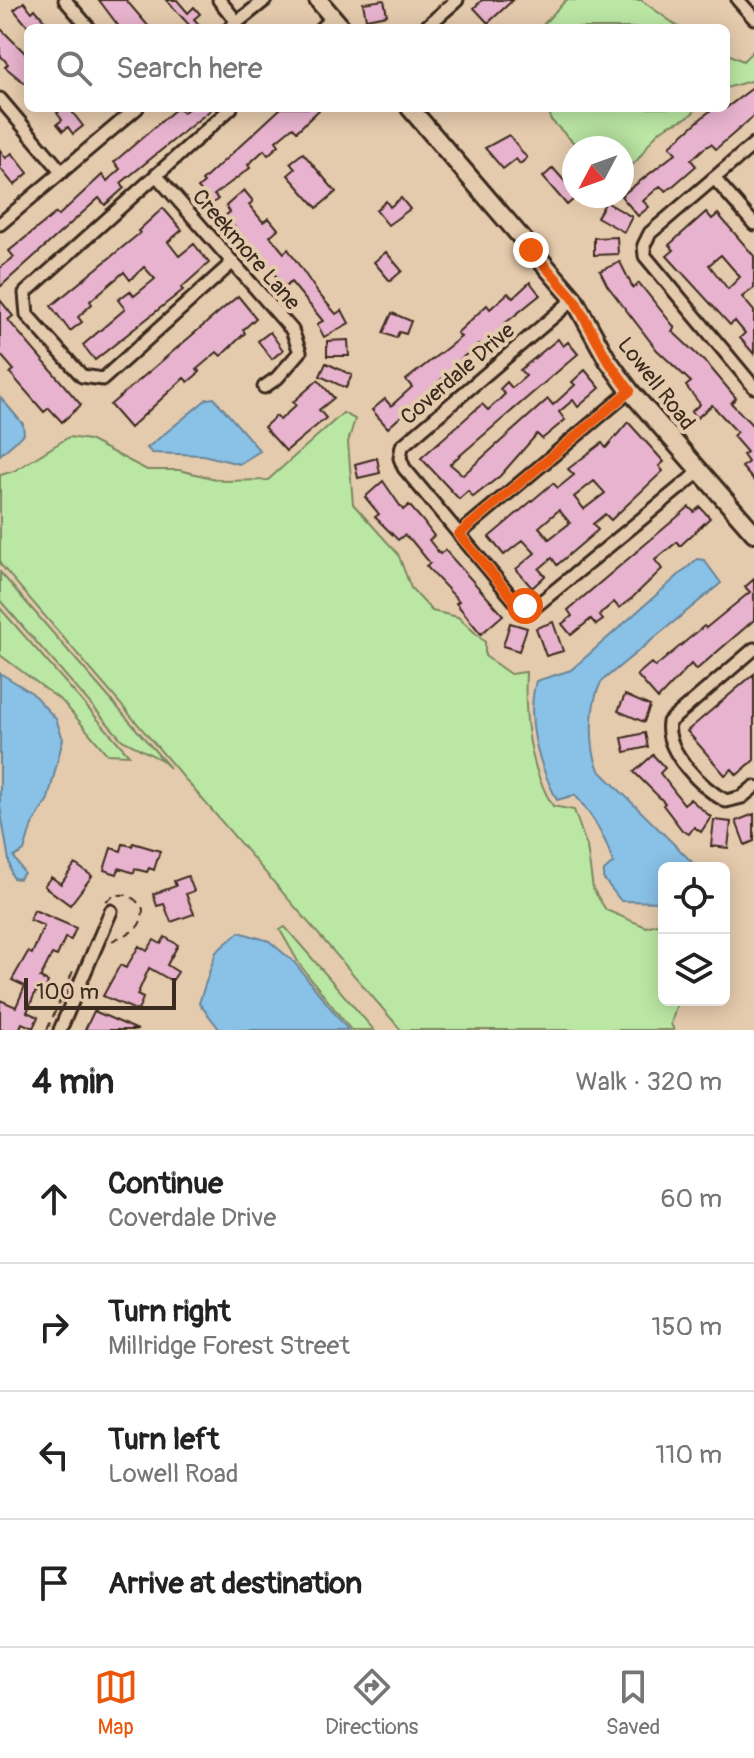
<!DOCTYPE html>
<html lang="en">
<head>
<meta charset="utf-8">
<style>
  body { margin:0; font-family:Pangolin,sans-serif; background:#f6f6f6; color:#222 }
  .controls { position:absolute; right:24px; bottom:24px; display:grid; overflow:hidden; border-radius:12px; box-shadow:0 4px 20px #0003 }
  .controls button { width:72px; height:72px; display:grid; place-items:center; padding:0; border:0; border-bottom:2px solid #e0e0e0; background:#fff; color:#222; font:40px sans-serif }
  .compass { position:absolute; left:562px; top:136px; width:72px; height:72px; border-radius:50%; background:#fff; box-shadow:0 4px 20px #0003; rotate:229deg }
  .scale { position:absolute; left:24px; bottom:20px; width:152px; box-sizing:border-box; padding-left:8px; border:4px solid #3b2a1e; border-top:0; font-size:22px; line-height:28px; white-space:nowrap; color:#3b2a1e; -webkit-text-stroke:6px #e5cbad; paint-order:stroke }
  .stop { position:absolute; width:24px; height:24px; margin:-18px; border:6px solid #ea580c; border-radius:50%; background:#fff }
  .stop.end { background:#ea580c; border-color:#fff; box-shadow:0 2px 8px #0008 }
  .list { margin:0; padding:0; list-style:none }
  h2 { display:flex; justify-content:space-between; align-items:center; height:104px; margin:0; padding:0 32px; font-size:34px }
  h2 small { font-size:26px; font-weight:400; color:#767676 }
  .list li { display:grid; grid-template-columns:52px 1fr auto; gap:24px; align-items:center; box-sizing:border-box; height:128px; padding:0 32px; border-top:2px solid #e0e0e0 }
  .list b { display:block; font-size:30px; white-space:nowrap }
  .list p { margin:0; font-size:26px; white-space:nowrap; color:#767676 }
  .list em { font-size:26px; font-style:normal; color:#767676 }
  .icon { flex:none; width:44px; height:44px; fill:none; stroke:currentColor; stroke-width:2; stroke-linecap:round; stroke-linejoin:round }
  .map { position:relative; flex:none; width:754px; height:1030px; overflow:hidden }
  .search { position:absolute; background:#fff; box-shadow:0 4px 20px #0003; left:24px; right:24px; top:24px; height:88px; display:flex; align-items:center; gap:20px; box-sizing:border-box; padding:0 28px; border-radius:12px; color:#767676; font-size:30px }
  .sheet { height:616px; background:#fff }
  nav { display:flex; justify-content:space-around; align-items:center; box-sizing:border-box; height:112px; border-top:2px solid #e0e0e0; background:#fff; font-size:22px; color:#767676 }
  nav a { display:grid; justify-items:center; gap:4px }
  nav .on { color:#ea580c }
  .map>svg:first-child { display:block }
</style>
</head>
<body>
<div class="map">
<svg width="754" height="1030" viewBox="0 0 754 1030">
  <rect width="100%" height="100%" fill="#e5cbad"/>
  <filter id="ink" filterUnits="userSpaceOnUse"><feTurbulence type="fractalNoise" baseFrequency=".0125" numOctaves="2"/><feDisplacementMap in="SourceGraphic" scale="16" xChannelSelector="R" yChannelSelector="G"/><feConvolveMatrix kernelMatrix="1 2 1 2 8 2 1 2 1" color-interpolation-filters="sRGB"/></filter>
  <g filter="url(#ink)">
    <path fill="#bbe7a4" stroke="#7b8861" stroke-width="2" d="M566 0H641L680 28H540Z
      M754 50V80L726 88V53L743 61Z
      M551 108H697C688 122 671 121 660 131 643 146 645 158 622 173V148H579L550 119Z
      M343 413 355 419 348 442 353 504 398 554 411 588 432 611 458 617 485 642V656L510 674 526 672C524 716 529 769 553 806L574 810 587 847 593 889 606 910 646 927 664 922V1000H678L671 1024 674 1030H401L0 564V475L14 471 69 437 89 440 147 470H179L224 481 268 480Z
      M0 572 170 768 162 760 122 740 3 604 0 600Z
      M0 608 129 755 107 754 63 702 0 655Z
      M285 927 374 1030H351L300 965 280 930Z"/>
    <path fill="#89c1e7" stroke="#6a8597" stroke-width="2" d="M0 397 23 424 24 434 0 455Z
      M214 398 260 451 239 464 203 455 152 453 147 448 207 399Z
      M697 559 704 560 721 583 602 681C589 703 589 748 599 770L698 868H664V902L621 901 603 878 604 871 613 863C606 837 593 816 575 795L557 800C538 763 525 722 536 681L571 670Z
      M0 673 32 693 56 719 63 739 48 799 32 825 24 851 14 857 24 873 19 879 13 878 11 873 0 807Z
      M239 932 269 941 294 962 348 1030H220L199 1003 216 952Z"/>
    <path fill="#e8b3ce" stroke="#3b2a1e" stroke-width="2" fill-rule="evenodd" d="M99 0H126L150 28H120Z
      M166 0H177L188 13 194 7 200 14 194 19 202 28H192Z
      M384 0 387 15 366 19 363 3Z
      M482 0H513L488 23 474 8Z
      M24 2 32 12 35 9 51 28H29L14 10Z
      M0 28 28 56V86L5 67 8 64 0 55Z
      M754 87V116L716 149 711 144 703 149 691 160 696 166 673 186 666 191 660 186 643 201 649 207 638 216 621 196 676 153 670 146 705 115 714 108H726Z
      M64 108H69L83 126 73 134 68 127 63 131 57 124 62 120 57 113Z
      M177 108 184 112 189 108H213L121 183 124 188 105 205 99 198 0 287V268L14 257 9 251 56 213 58 216 102 175 107 181 120 169 114 162Z
      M281 108H321L297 131 293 127 276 141 279 145 268 155 264 150 248 165 250 168 214 195 218 199 212 204 198 188 204 183 202 181Z
      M509 135 527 158 520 164 516 159 503 169 485 148Z
      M0 150 6 158 12 153 28 173 14 185 0 168Z
      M303 153 336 192 317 208 288 175 295 169 290 163Z
      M553 168 568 185 574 180V199L567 205 543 177Z
      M244 190 253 201 249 205 263 222 269 218 278 229 270 236 284 253 288 249 318 293 336 314 342 310 349 323 324 337 317 324 323 321 291 282 285 287 280 281 225 216 230 212 226 206Z
      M401 198 410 209 388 225 376 210 386 201 390 207Z
      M606 202 632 217 624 232 597 217Z
      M163 208 182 230 168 242 179 256 194 244 209 263 181 288 183 290 95 360 83 345 125 309 118 300 130 291 134 296 155 279 144 267 130 280 124 272 90 301 92 304 78 317 82 322 70 331 51 306 140 233 138 231Z
      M706 212 712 219 718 214 754 256V288L742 297 754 311V354L740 338 745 333 735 321 730 325 667 256 674 250 669 245ZM721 255 740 277 728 289 709 265Z
      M617 237 618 254 594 255V238Z
      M386 252 402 271 390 281 374 262Z
      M620 262 633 288 639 283 675 328 672 331 710 367 736 398 731 403 754 427V481L742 467 748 462 743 455 747 452 733 436 737 432 712 405 697 418 691 412 700 404 686 386 691 382 657 350 607 285 600 271Z
      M530 282 540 295 503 325 506 330 484 350 479 344 461 359 465 365 456 373 447 382 443 378 388 428 372 410 385 399 391 406 412 387 406 380 461 337 457 333 487 305 490 309 508 293 513 298Z
      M238 296 256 318 243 330 245 333 221 356 217 352 197 369 200 372 188 382 184 378 130 428 110 405Z
      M0 300 13 316 8 320 81 405 62 422 49 408 44 412 10 373 14 370 0 354Z
      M392 313 411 321 406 334 399 332 396 338 383 333Z
      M270 332 283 350 272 359 258 341Z
      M558 339 563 346 568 342 578 354 450 464 463 475 548 399 553 405 575 385 572 382 585 370 600 388 578 407 573 400 559 412 565 420 542 439 537 434 500 476 473 497 468 491 459 499 421 458 482 404 488 410 498 401 505 394 500 389 507 382 512 388 526 376 520 370Z
      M348 340 349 356H327V341Z
      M326 363 352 375 346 388 320 376Z
      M318 380 334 398 319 410 326 418 286 451 264 427 276 416 280 420 296 405 293 402Z
      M628 422 664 462 659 466 663 471 611 520 605 514 593 524 598 530 557 565 552 558 539 569 545 576 532 588 516 569 535 553 523 540 504 555 489 537 553 483 558 488 574 475 568 469 602 443 606 448ZM594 481 605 493 584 509 574 497ZM559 510 570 523 549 539 539 527Z
      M377 458 380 473 358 478 355 464Z
      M383 481 403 510 409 505 422 520 434 536 429 540 440 554 445 550 503 615 481 634 456 603 459 601 426 566 430 563 412 541 404 535 398 540 375 517 379 514 365 497Z
      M689 507 694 512 700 507 710 518 680 546 677 542 655 560 662 569 632 598 619 608 614 602 599 615 603 620 596 625 591 619 571 635 562 624 572 616 568 610Z
      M754 579V620L696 670 691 664 658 699 637 675 651 663 655 667 704 626 706 628 750 592 745 587Z
      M553 622 563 651 546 656 536 628Z
      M510 623 527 628 519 651 503 646Z
      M754 674V760L737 775 732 769 725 775 687 731Z
      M625 695 650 706 644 722 618 711Z
      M645 733 648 747 625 752 622 738Z
      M653 755 665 768 660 773 684 804 690 799 711 817 701 832 694 827 689 834 682 830 663 805 665 803 634 772Z
      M754 814V841L745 845 736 821Z
      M714 820 731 822 728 848 711 846Z
      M133 843 160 851 154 870 149 868 147 872 135 869 134 873 119 868 117 874 104 870 111 848 121 851 123 844 132 846Z
      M75 864 92 876 70 905 44 886 51 877 61 884Z
      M188 876 194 891 186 894 194 914 171 922 164 904 157 906 153 894 176 886 174 881Z
      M34 910 76 928 71 940 65 938 57 956 52 954 40 978 48 982 43 995 36 991 27 1012 38 1017 33 1028 22 1023 19 1030H0V1000L16 1007 25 986 12 980 28 952 32 954 44 926 30 920Z
      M165 937 178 945 167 965 178 972 172 981 149 968 137 995 143 998 138 1011 103 996 120 965 126 968 139 946 147 951 154 940 161 944Z
      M94 1011 138 1030H85Z"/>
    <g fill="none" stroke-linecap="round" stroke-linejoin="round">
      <g stroke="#3b2a1e" stroke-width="17">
        <path id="street" d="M65 0 89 28
          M219 0 237 22
          M738 0 754 18
          M230 28 265 0
          M321 28 333 18
          M425 28 457 0
          M0 99 62 172
          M231 108 25 293 27 315 82 376 103 379 233 262
          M754 144 650 233 644 245 645 256 754 387
          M156 175 292 330 300 352 277 378 264 387
          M714 178 754 224
          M0 224 137 108
          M574 299 402 446 400 458 404 468 515 601 525 606H536L700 471
          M459 534 630 391
          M754 649 669 722C664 751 703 789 726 801L742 797 754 787
          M60 1030 111 911"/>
      </g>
      <g stroke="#3b2a1e" stroke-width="22">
        <path id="secondary" d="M318 0 342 28
          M410 108 574 299 607 359 630 391 754 533"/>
      </g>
      <path stroke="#3b2a1e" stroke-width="2" stroke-dasharray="8 6" stroke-linecap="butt" d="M106 901C120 890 133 894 143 909 142 934 127 932 110 942
        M47 1030 73 971"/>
      <use href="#street" stroke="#e5cbad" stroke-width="11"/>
      <use href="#secondary" stroke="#e5cbad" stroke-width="16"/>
    </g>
  </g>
  <g fill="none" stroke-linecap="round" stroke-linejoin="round" filter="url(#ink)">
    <path stroke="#ea580c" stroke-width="10" d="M525 606 515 601 459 534 630 391 607 359 574 299 531 250"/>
  </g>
  <g text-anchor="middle" stroke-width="8" stroke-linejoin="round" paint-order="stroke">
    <g font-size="22" fill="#3b2a1e" stroke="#e5cbad">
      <text transform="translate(247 249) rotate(49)" y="8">Creekmore Lane</text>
      <text transform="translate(457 373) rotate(-41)" y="8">Coverdale Drive</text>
      <text transform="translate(657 383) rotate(52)" y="8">Lowell Road</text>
    </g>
  </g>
</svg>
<div class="controls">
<button><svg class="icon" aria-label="locate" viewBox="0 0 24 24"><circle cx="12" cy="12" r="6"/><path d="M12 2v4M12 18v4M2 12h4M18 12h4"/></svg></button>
<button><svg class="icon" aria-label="layers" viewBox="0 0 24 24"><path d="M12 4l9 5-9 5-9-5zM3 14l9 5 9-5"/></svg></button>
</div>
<svg class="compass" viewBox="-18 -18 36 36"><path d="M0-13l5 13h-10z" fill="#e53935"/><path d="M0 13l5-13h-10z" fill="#767676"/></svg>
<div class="scale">100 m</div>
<div class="stop" style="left:525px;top:606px"></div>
<div class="stop end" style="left:531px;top:250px"></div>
<div class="search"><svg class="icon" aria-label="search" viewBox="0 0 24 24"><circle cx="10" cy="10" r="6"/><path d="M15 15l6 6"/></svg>Search here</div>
</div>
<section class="sheet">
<h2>4 min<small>Walk · 320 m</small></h2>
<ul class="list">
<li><svg class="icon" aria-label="ahead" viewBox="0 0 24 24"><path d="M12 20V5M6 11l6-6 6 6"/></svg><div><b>Continue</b><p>Coverdale Drive</p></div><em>60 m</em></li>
<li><svg class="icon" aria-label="right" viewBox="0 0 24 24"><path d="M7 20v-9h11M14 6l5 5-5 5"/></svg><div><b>Turn right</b><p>Millridge Forest Street</p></div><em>150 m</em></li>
<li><svg class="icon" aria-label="left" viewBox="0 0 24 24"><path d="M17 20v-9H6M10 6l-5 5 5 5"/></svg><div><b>Turn left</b><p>Lowell Road</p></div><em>110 m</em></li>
<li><svg class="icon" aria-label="arrive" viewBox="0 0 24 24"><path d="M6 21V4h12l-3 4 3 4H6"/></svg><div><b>Arrive at destination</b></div></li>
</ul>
</section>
<nav>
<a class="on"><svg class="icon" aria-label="map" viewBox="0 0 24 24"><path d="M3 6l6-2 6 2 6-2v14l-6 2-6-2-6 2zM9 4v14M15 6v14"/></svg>Map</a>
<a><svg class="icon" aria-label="directions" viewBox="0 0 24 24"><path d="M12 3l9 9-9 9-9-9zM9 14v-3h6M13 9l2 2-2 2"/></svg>Directions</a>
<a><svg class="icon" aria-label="saved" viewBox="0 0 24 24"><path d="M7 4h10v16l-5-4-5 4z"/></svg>Saved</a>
</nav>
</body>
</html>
